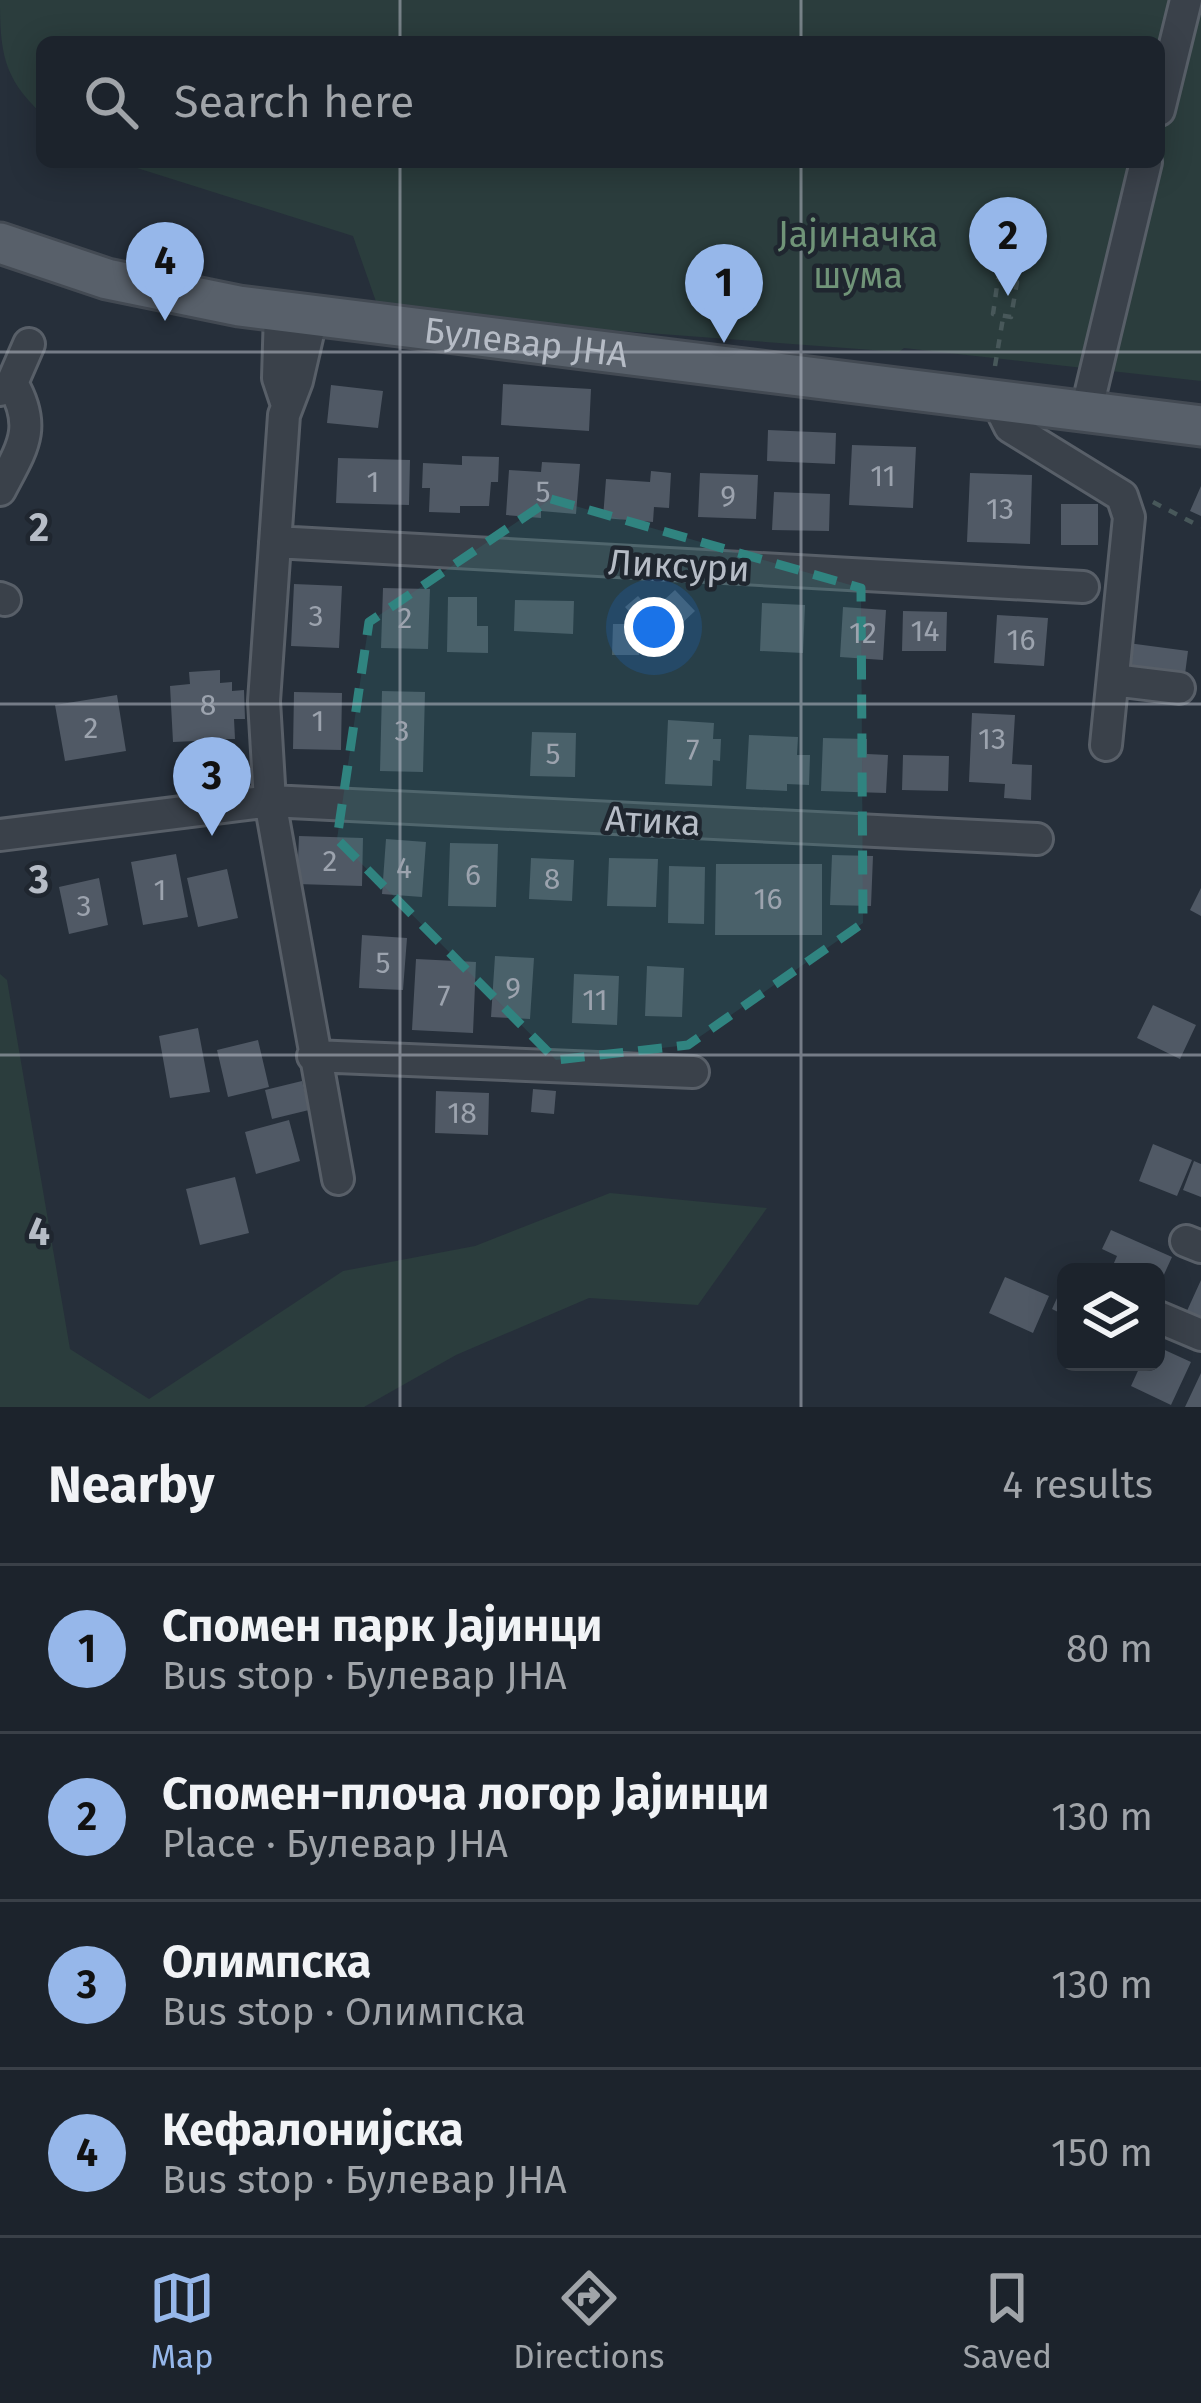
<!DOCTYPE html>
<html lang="en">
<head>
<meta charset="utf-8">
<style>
  body { margin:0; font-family:"Fira Sans",sans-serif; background:#252b34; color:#f1f3f6 }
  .controls { position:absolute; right:36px; bottom:36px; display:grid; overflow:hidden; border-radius:18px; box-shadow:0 6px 30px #0003 }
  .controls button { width:108px; height:108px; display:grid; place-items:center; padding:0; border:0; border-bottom:3px solid #3a4048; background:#1c232c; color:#f1f3f6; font:60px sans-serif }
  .you { position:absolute; left:654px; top:627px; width:42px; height:42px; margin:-30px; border:9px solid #fff; border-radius:50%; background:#1a73e8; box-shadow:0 0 0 18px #1a73e833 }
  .badge { display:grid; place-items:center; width:78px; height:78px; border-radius:50%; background:#96b7ea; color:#111; font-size:39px; font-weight:700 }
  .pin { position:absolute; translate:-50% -99px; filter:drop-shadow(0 3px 6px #0008) }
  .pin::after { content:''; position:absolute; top:63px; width:42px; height:36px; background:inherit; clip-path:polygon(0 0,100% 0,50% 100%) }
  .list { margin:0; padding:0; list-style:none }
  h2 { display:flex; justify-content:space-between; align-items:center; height:156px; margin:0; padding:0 48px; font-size:51px }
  h2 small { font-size:39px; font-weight:400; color:#a0a4a9 }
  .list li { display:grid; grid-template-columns:78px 1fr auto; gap:36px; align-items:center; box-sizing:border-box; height:168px; padding:0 48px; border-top:3px solid #3a4048 }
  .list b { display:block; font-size:45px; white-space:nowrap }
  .list p { margin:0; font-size:39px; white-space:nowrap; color:#a0a4a9 }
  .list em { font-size:39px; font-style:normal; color:#a0a4a9 }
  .icon { flex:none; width:66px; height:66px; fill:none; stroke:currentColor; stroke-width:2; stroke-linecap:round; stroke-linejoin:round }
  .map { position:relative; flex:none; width:1201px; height:1407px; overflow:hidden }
  .search { position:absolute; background:#1c232c; box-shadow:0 6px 30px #0003; left:36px; right:36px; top:36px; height:132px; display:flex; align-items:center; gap:30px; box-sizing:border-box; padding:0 42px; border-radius:18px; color:#a0a4a9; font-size:45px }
  .sheet { height:828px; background:#1c232c }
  nav { display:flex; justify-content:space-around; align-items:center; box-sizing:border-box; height:168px; border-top:3px solid #3a4048; background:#1c232c; font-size:33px; color:#a0a4a9 }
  nav a { display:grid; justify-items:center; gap:6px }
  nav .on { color:#96b7ea }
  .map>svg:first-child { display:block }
</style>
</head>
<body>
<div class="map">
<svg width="1201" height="1407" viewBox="0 0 1201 1407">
  <rect width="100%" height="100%" fill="#262f3a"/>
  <path fill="#2b3d3d" d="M0 0H1201V381L904 348 899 352 380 313 353 236 118 162H1159V42H42V114C3 78 0 51 0 0Z
    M0 974 7 980 70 1349 149 1399 343 1271 475 1246 610 1193 767 1208 698 1305 589 1298 456 1355 364 1407H0Z"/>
  <path fill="#505965" d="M503 384 591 389 589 431 501 425Z
    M331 385 383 391 378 428 327 423Z
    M768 430 836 433 835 464 767 461Z
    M852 445 916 447 913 508 849 505Z
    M462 456 499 457 498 482H491L489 506H460V513L429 512 430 488H422L423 463 462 465Z
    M338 458 410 460 409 505 336 503Z
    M542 462 580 464 576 514 541 511V518L506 515 509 470 541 472Z
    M651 471 671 473 669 508 654 507 653 522 603 518 606 479 650 482Z
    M700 473 758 475 756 519 698 517Z
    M970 473 1032 475 1030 544 967 542Z
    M1201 486V516L1190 511Z
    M774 492 830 494 829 531 772 530Z
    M1061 504H1098V545H1061Z
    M294 584 342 586 339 648 291 646Z
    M383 588 430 589 428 649 381 648Z
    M675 590 695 611 665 639H640L639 655H612L613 624H635V618L625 607 638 596 652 611Z
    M448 597H477V626H488V653L447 652Z
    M515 600 574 601 573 634 514 631Z
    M762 603 805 605 803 653 760 651Z
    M843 607 886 610 883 660 840 657Z
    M903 611 947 612 946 651H902Z
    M997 615 1048 618 1044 666 994 663Z
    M1128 643 1188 651 1184 682 1124 675Z
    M220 670V683L232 682V691L244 690 245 719H234L235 739H220L221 753 197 754 196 741 173 742 170 686 190 684 189 672Z
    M382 691 425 692 423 772 380 771Z
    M294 692 342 693 341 750 293 749Z
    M117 695 126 751 65 761 55 705Z
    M972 713 1015 715 1012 764 1032 765 1031 800 1004 798 1005 784 969 782Z
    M668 720 714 723 713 739H721L720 761 713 760 712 786 665 784Z
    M532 732 576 733 575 777 530 776Z
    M749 735 798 737 797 755H810L809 785 787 784V791L746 789Z
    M823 738 867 739V754L888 755 886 793 821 791Z
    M903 755 949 756 948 791 902 790Z
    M299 836 363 838 362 886 297 884Z
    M386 839 426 842 422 897 382 894Z
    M450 843 498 844 496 907 448 906Z
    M176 854 188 917 143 925 131 862Z
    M832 855 873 856 871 906 830 905Z
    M531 858 574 860 572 901 529 899Z
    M609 858 658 859 656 907 607 906Z
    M716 864H822V935H715Z
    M669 866 705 867 704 924 668 923Z
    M227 869 238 918 198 927 187 878Z
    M99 878 108 925 69 934 59 887Z
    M1201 888V916L1190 910Z
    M362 935 407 938 403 990 359 988Z
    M495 956 534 958 530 1019 491 1017Z
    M416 959 476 962 473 1033 412 1030Z
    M647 966 684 968 682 1017 645 1016Z
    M574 974 619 976 617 1025 572 1023Z
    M1153 1005 1196 1025 1180 1059 1137 1038Z
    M198 1028 210 1092 170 1098 159 1036Z
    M258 1040 269 1087 228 1097 217 1050Z
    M302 1081 309 1110 272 1119 265 1090Z
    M533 1089 556 1091 554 1114 531 1112Z
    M436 1091 489 1093 488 1135 435 1133Z
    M289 1120 300 1161 256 1174 245 1132Z
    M1153 1144 1192 1160 1177 1196 1139 1181Z
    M1194 1161 1201 1164V1197L1183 1190Z
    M235 1177 249 1233 200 1245 186 1189Z
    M1111 1230 1172 1257 1156 1292V1272H1110L1117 1256 1102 1249Z
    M1005 1277 1049 1296 1033 1333 989 1313Z
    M1201 1280V1320L1186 1313Z
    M1063 1285 1066 1287V1333L1058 1329 1064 1315 1052 1309Z
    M1156 1346 1191 1362 1171 1405 1131 1386 1142 1362H1156Z
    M1201 1373V1407H1185Z"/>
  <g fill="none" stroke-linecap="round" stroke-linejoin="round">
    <g stroke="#585f68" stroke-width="36">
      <path id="minor" d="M1159 110 1186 0
        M280 312 278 378 286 402
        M312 316 297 381 284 415 264 701 270 801 338 1179
        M0 390 12 383 29 344
        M1004 403V415L1010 427 1122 496 1129 517 1106 745
        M1086 412 1146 162
        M0 490C22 448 38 428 12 383
        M275 542 1083 587
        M0 598 5 600
        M1113 680 1179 688
        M0 835 270 801 1037 839
        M313 1056 693 1072
        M1186 1241 1201 1247
        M1156 1316 1201 1335"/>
    </g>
    <g stroke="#434a53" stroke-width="45">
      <g id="major">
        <path id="s1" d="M0 243 107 279 239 306 1201 426"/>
      </g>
    </g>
    <path stroke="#48585a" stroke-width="4.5" stroke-dasharray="9 9" stroke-linecap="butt" d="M998 279 1017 282 1011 317 993 314Z
      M995 366 1003 318
      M1153 502 1201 527"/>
    <use href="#minor" stroke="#3a414a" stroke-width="30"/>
    <use href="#major" stroke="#58606a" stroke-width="39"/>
  </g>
  <path fill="#308480" fill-opacity="0.2" stroke="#308480" stroke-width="9" stroke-dasharray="24 15" stroke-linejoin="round" d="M551 499 861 588 863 923 688 1045 556 1060 337 839 369 622Z"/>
  <path fill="none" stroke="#b6bcc6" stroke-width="3" stroke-opacity="0.55" d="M400 0V42M801 0V42M400 162V1407M801 162V1407M0 352H1201M0 704H1201M0 1055H1201"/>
  <g text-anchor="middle" stroke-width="9" stroke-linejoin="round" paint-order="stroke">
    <g font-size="30" fill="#9ca3ae">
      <text x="883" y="486">11</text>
      <text x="373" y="492">1</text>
      <text x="543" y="502">5</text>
      <text x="728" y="506">9</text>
      <text x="1000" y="519">13</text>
      <text x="316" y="626">3</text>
      <text x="405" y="628">2</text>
      <text x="925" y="641">14</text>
      <text x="863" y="643">12</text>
      <text x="1021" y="650">16</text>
      <text x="208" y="715">8</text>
      <text x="318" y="731">1</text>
      <text x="91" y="738">2</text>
      <text x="402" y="741">3</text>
      <text x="992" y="749">13</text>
      <text x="693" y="760">7</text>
      <text x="553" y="764">5</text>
      <text x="330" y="871">2</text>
      <text x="404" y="878">4</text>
      <text x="473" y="885">6</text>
      <text x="552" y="889">8</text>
      <text x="160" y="900">1</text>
      <text x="768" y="909">16</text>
      <text x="84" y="916">3</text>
      <text x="383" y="973">5</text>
      <text x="513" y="998">9</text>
      <text x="444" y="1006">7</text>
      <text x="595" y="1010">11</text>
      <text x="462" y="1123">18</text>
    </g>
    <g font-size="36" fill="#709478" stroke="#1f262f">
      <text x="858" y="247">Јајиначка<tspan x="858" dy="41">шума</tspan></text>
    </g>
    <g font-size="36" fill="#b6bcc6" stroke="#1f262f">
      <text dy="13" stroke="none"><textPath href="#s1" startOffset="537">Булевар ЈНА</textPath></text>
      <text transform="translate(679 565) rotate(3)" y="13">Ликсури</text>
      <text transform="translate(653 820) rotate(3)" y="13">Атика</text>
    </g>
  </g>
  <g font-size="39" text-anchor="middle" font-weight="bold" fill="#b6bcc6" stroke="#1f262f" stroke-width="9" stroke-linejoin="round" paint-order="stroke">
    <text x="39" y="541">2</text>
    <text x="39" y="893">3</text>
    <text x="39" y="1245">4</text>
  </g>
</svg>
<div class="controls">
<button><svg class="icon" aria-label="layers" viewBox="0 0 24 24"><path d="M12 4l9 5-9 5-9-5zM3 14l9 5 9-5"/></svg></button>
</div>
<div class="you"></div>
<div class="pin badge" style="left:724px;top:343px">1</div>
<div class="pin badge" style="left:1008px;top:296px">2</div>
<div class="pin badge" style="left:212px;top:836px">3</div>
<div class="pin badge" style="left:165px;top:321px">4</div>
<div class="search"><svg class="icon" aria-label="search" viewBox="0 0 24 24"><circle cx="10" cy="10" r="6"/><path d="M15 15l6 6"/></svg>Search here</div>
</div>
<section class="sheet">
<h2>Nearby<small>4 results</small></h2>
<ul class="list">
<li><span class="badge">1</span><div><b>Спомен парк Јајинци</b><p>Bus stop · Булевар ЈНА</p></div><em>80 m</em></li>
<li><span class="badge">2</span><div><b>Спомен-плоча логор Јајинци</b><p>Place · Булевар ЈНА</p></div><em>130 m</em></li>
<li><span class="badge">3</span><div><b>Олимпска</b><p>Bus stop · Олимпска</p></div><em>130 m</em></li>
<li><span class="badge">4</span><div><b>Кефалонијска</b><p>Bus stop · Булевар ЈНА</p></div><em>150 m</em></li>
</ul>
</section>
<nav>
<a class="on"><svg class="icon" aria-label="map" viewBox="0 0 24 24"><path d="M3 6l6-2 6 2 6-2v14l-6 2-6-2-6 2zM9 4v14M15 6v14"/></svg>Map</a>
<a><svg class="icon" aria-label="directions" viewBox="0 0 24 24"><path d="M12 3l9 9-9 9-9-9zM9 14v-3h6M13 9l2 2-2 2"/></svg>Directions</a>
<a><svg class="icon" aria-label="saved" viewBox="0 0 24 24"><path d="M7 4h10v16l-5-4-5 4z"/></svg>Saved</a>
</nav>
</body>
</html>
